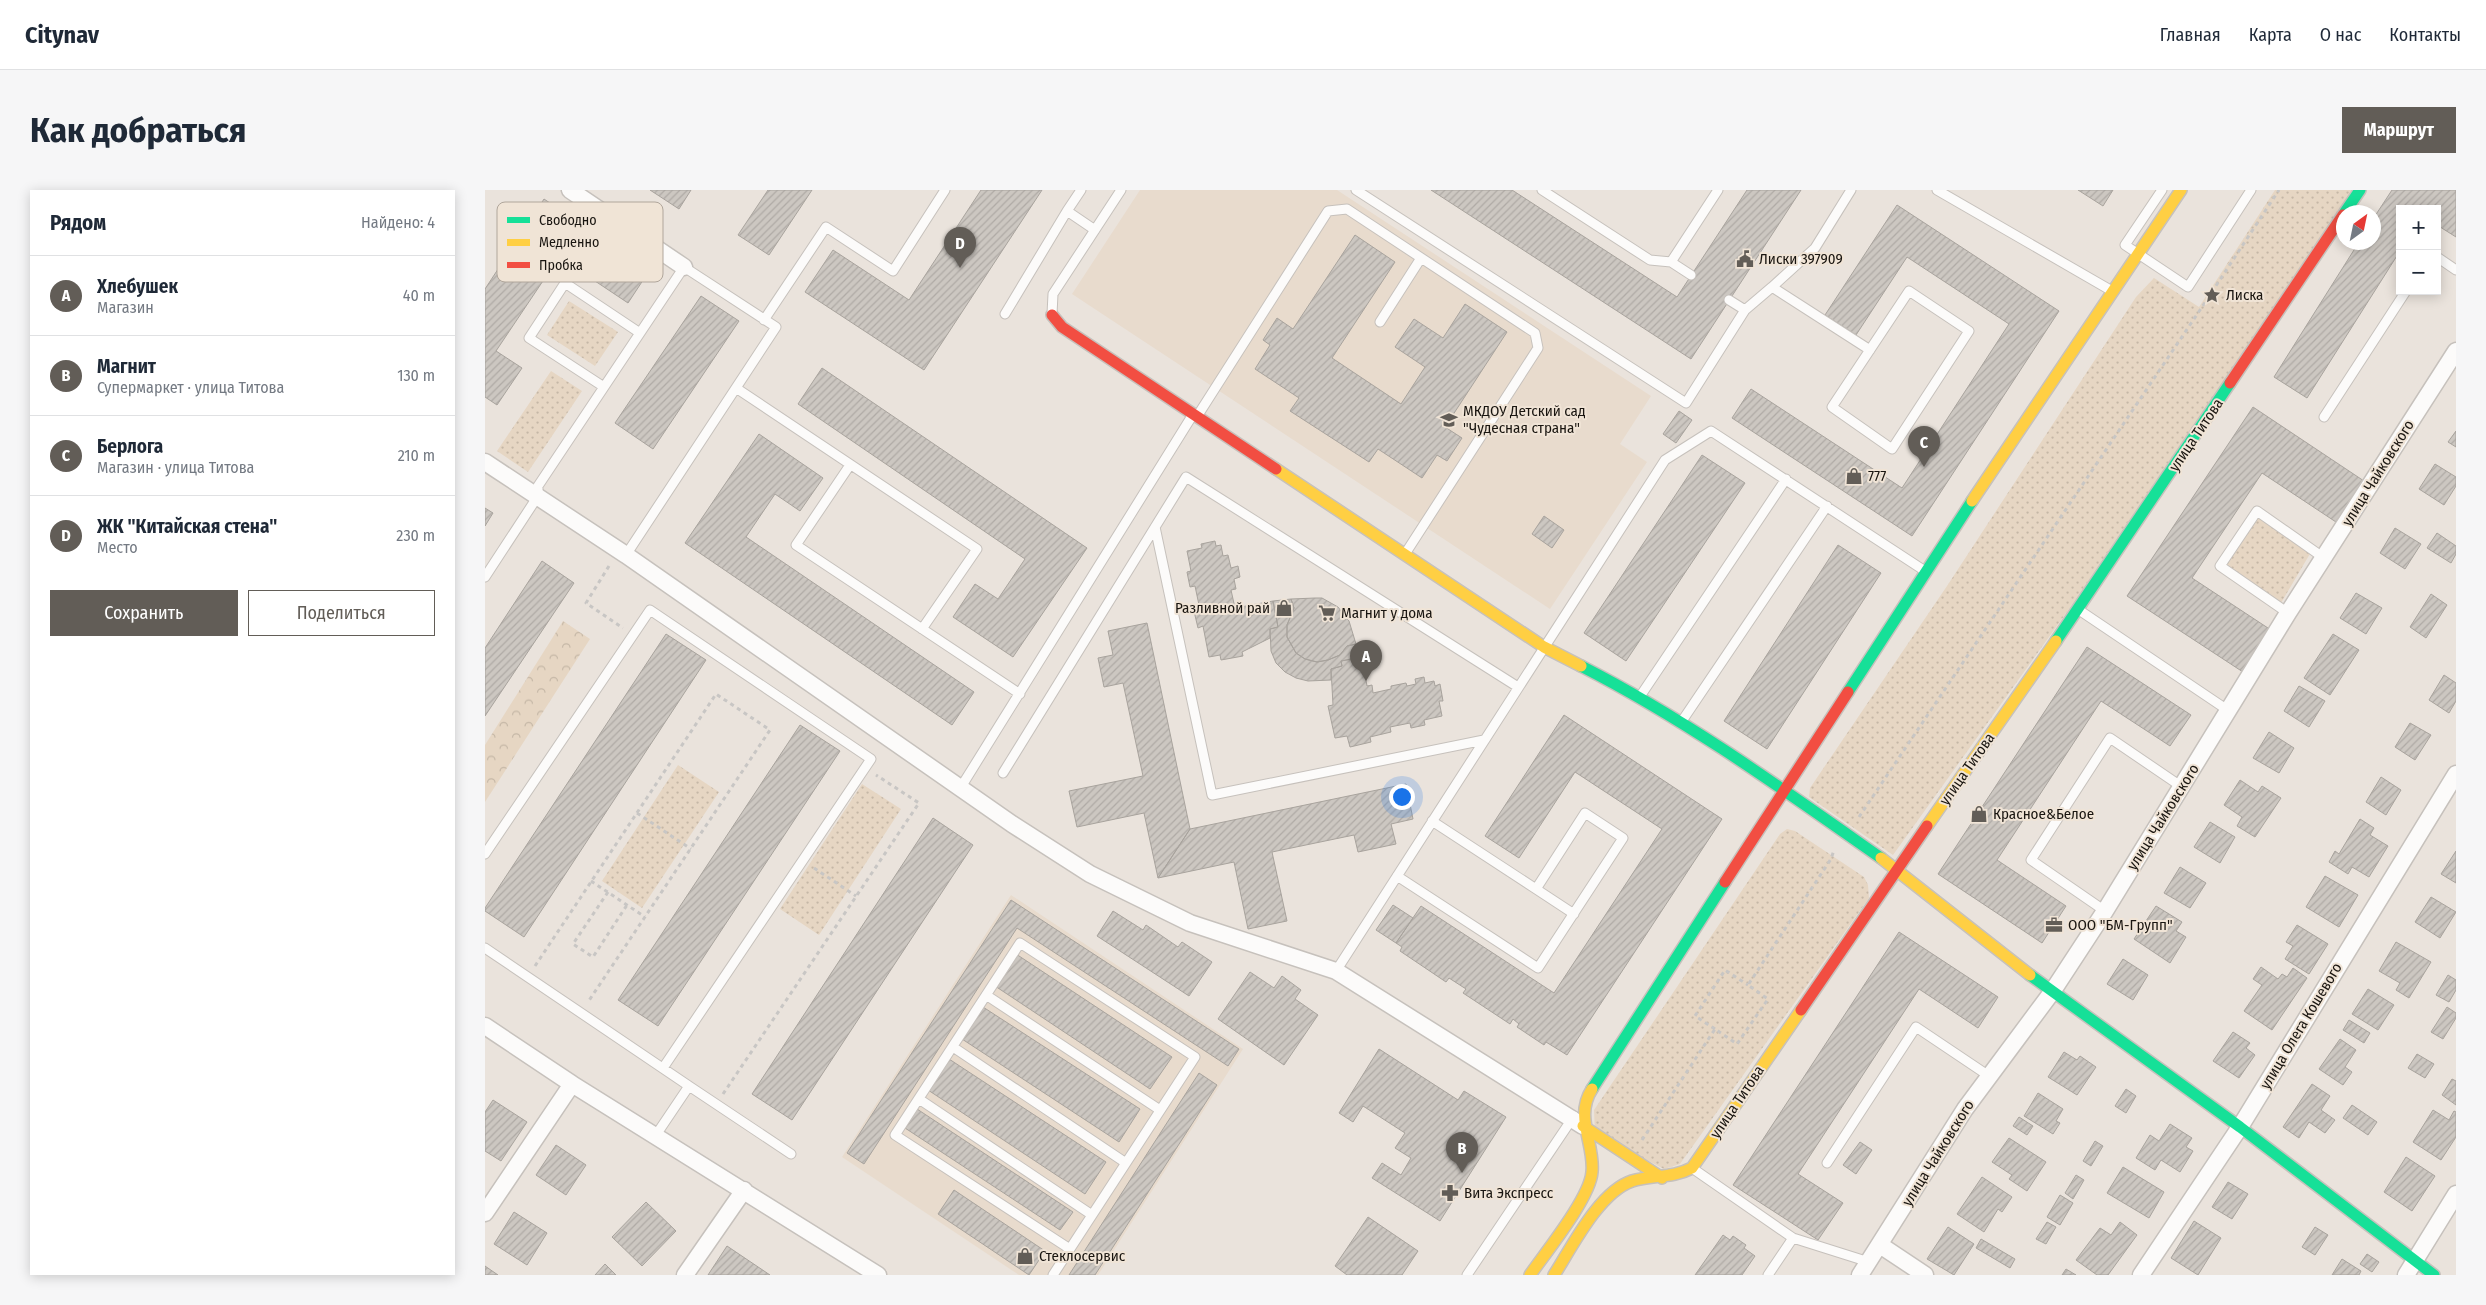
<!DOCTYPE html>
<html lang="ru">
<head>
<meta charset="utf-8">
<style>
  body { margin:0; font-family:"Fira Sans Condensed",sans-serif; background:#f6f6f7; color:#1f2937 }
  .controls { position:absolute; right:15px; top:15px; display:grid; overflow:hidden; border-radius:0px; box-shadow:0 2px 12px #0003 }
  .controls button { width:45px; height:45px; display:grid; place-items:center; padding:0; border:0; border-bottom:1px solid #e0e1e3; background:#fff; color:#1f2937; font:25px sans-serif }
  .compass { position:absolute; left:1851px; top:15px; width:45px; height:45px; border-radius:50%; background:#fff; box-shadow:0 2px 12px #0003; rotate:33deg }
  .you { position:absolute; left:916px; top:606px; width:18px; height:18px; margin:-12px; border:4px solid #fff; border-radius:50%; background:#1a73e8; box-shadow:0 0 0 8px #1a73e833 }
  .badge { display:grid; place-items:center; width:32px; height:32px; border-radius:50%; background:#625d57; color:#fff; font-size:16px; font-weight:700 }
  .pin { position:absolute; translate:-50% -41px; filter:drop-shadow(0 1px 2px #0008) }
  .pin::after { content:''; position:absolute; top:26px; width:18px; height:15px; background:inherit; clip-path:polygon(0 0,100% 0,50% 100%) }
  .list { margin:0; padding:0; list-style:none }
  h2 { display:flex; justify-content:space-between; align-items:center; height:65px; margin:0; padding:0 20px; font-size:21px }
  h2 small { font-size:16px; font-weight:400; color:#747a83 }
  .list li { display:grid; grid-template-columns:32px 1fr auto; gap:15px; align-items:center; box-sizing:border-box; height:80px; padding:0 20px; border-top:1px solid #e0e1e3 }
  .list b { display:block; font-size:19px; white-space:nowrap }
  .list p { margin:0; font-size:16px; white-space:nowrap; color:#747a83 }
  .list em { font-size:16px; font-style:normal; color:#747a83 }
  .actions { display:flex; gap:10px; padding:15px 20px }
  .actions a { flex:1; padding:11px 0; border:1px solid #625d57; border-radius:0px; text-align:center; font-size:18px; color:#625d57 }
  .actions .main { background:#625d57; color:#fff }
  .map { position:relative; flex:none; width:1971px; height:1085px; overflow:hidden; border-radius:0px }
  header { display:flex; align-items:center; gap:30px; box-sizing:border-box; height:70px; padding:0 25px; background:#fff; border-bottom:1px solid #e0e1e3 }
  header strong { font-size:24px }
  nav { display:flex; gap:28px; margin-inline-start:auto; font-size:18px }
  .intro { display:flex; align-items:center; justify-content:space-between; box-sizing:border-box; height:120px; padding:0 30px }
  h1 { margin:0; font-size:35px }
  .button { padding:12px 22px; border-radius:0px; background:#625d57; color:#fff; font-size:18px; font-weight:700 }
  main { display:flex; gap:30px; padding:0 30px }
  aside { flex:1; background:#fff; border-radius:0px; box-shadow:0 2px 12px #0003 }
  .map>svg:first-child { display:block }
</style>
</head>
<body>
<header>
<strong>Citynav</strong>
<nav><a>Главная</a><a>Карта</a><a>О нас</a><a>Контакты</a></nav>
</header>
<div class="intro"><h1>Как добраться</h1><a class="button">Маршрут</a></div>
<main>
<aside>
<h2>Рядом<small>Найдено: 4</small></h2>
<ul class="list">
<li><span class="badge">A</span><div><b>Хлебушек</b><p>Магазин</p></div><em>40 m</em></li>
<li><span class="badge">B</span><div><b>Магнит</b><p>Супермаркет · улица Титова</p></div><em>130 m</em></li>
<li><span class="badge">C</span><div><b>Берлога</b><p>Магазин · улица Титова</p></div><em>210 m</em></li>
<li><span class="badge">D</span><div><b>ЖК &quot;Китайская стена&quot;</b><p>Место</p></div><em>230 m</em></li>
</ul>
<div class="actions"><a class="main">Сохранить</a><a>Поделиться</a></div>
</aside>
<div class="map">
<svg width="1971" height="1085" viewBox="0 0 1971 1085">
  <defs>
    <pattern id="forest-crowns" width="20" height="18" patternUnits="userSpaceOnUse" patternTransform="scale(1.25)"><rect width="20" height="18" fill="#e6d6c3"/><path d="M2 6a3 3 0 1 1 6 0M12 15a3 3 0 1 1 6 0" fill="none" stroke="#c5b7a6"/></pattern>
    <pattern id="park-dots" width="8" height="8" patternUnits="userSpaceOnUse" patternTransform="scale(1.25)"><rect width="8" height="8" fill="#e6d6c3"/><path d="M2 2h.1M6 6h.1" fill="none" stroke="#c5b7a6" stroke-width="1.8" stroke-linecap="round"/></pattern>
    <pattern id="building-hatch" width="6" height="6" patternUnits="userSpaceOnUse" patternTransform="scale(1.25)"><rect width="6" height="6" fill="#ccc7c1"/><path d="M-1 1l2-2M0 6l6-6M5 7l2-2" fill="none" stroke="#afaaa5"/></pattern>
  </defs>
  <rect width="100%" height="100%" fill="#eae3dc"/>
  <path fill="#e8dbcd" d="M655 0H852L1166 206 1135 254 1162 272 1065 419 587 104Z
    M526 705 758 859 613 1085H534L357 967Z"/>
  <path fill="url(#forest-crowns)" d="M78 431 105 449 0 612V555Z"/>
  <path fill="url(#park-dots)" d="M1790 0H1868L1584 419 1408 665 1324 607 1325 598 1462 396 1651 107 1669 88 1714 117Z
    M84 111 133 142 110 176 62 145Z
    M66 181 97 201 43 282 12 261Z
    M1773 327 1826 362 1796 413 1741 375Z
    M193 575 234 602 157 718 117 691Z
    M377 594 416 619 334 745 295 719Z
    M1302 639 1310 641 1379 687 1383 695 1384 708 1195 974 1179 979 1110 943 1109 920 1295 644Z"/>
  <path fill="url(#building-hatch)" stroke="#a8a39d" d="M165 0H206L194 19Z
    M283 0H327L284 65 253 45Z
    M496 0H557L439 180 320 102 348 60 424 110Z
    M946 0H1027L1192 107 1262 0H1316L1206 169Z
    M1593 0H1628L1618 16Z
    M1907 0H1971V47L1952 35V19H1915V61L1822 208 1789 187 1874 52H1888V29Z
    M59 9 93 32 98 24 170 72 143 113 74 67 11 161 37 178 12 215 0 207V99Z
    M1412 15 1574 121 1427 346 1247 228 1266 199 1417 298 1524 134 1422 67 1371 145 1340 125Z
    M870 45 910 72 847 168 916 214 940 177 910 157 929 129 958 148 980 114 1022 142 960 237 977 248 962 271 952 265 937 288 893 259 884 272 805 221 814 208 770 179 785 155 778 150 792 128 808 139Z
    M216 106 254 131 168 259 130 233Z
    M337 178 602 358 528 467 468 427 490 394 513 409 540 369 313 214Z
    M1768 217 1882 293 1854 334 1777 283 1707 388 1786 440 1758 482 1642 406Z
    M1194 221 1207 230 1191 253 1178 244Z
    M1971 241V257L1963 252Z
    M274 244 338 288 315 321 290 304 261 347 489 502 467 535 200 353Z
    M1217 265 1260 293 1141 471 1099 443Z
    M1950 274 1971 287V296L1959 315 1934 299Z
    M0 318 8 323 0 336Z
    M1059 326 1079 340 1067 358 1047 344Z
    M1910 338 1936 354 1920 379 1895 363Z
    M1952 343 1971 356V364L1966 373 1942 358Z
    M730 351 731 356 736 355 738 366 743 365 746 378 753 376 755 387 749 389 751 399 746 400 750 418 788 411 793 437 785 439V448L757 462 758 466 736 470 735 465 724 467 718 436 713 438 708 417 714 415 710 396 705 397 702 382 706 381 702 361 717 358 716 354Z
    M1353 355 1396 383 1282 559 1239 531Z
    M57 371 89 393 0 526V458Z
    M1871 403 1897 418 1881 444 1855 428Z
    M1946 404 1962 415 1941 448 1925 437Z
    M830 408H837L853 417 864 431 871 454 862 456 855 465 843 470 832 472 820 469 811 463 802 447V435L809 418 806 409Z
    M806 409 809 418 802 435V447L811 463 820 469 832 472 843 470 855 465 862 456 871 454 877 467 856 471 857 476 846 479V490L823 491 811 488 800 482 791 473 786 461 785 439 793 437 788 411Z
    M662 433 705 639 673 688 659 623 592 637 584 601 658 586 638 493 619 497 613 468 628 465 623 441Z
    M181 444 221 470 39 747 0 721V718Z
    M1848 444 1874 460 1845 505 1819 488Z
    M1602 457 1706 525 1685 556 1616 511 1512 670 1581 716 1557 753 1453 684Z
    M877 467 882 496 887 495 888 503 906 499V496L921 493 922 496 931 494 930 489 939 487 940 493 949 491 950 496 955 494 958 511H954L957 526 939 530 940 535 926 538 925 533 905 537 906 542 885 547 886 552 865 557 862 546 850 548 843 516 848 515 846 479 857 476 856 471Z
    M1959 485 1971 493V511L1964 523 1944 510Z
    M1814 496 1840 511 1824 537 1799 521Z
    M1079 525 1237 629 1082 865 1061 852 1059 855 1032 837 1034 834 1028 829 1025 834 978 803 981 799 964 788 961 792 915 761 917 757 911 753 936 716 1069 803 1177 639 1090 582 1034 668 1000 646Z
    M1925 533 1946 545 1930 570 1910 557Z
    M315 535 355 561 173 836 133 810Z
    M1784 542 1809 558 1794 583 1768 568Z
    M1896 587 1916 600 1901 625 1881 612Z
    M1755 590 1773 602 1777 596 1796 608 1770 647 1752 636 1757 627 1739 615Z
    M921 594 928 629 906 634 911 654 873 662 869 645 787 662 802 731 763 739 749 672 673 688 705 639Z
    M448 628 488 655 307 930 267 904Z
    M1875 629 1889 638 1885 645 1903 656 1884 687 1867 677 1863 684 1844 672 1850 661 1854 664Z
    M1725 632 1750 647 1735 673 1709 657Z
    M1971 661V693L1956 684Z
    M1695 677 1721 693 1705 718 1679 703Z
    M1840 686 1873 705 1854 737 1821 717Z
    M1946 707 1971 722 1955 748 1930 732Z
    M526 710 754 859 743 876 532 738 379 974 362 963Z
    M908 715 928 728 911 753 891 740Z
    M1671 716 1697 732 1691 741 1701 747 1685 773 1649 749Z
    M628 721 658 740 661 735 693 757 697 752 727 772 704 806 612 746Z
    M1812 735 1843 754 1824 784 1800 769 1808 756 1801 752Z
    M1414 742 1513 807 1493 838 1434 799 1313 984 1358 1013 1333 1050 1248 995Z
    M1911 752 1946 772 1924 808 1911 800 1915 793 1894 781Z
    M531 764 687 867 665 899 510 796Z
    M1638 769 1663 785 1648 810 1622 794Z
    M1776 777 1793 789 1797 784 1802 787 1808 778 1822 788 1787 840 1759 821 1777 795 1768 789Z
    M765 782 789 798 797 786 816 800 810 809 833 825 799 875 733 829Z
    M1963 785 1971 790V800L1964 812 1951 805Z
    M1883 799 1909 815 1893 840 1867 824Z
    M498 817 655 919 634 952 477 849Z
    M1962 817 1971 823V828L1958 849 1946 842Z
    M1864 830 1885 843 1879 853 1858 840Z
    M1748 842 1765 853 1761 858 1770 865 1754 888 1728 871Z
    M1855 849 1871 860 1860 877 1867 882 1858 895 1834 879Z
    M894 859 973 910 979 901 1021 927 955 1031 887 988 897 973 916 985 926 968 910 958 920 943 878 916 868 932 854 923Z
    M1579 862 1592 870 1595 866 1611 877 1592 905 1563 887Z
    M1932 864 1949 874 1940 888 1923 878Z
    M464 869 621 972 600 1004 443 900Z
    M714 883 732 895 610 1085H584Z
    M1967 889 1971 891V915L1957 905Z
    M1827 894 1845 906 1836 920 1850 930 1840 943 1824 932 1814 948 1798 937Z
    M1641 899 1651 906 1641 923 1630 916Z
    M1553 903 1578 919 1571 931 1575 933 1568 944 1539 926Z
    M8 910 42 932 16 971 0 961V922Z
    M1867 915 1892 932 1883 945 1858 928Z
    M432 919 588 1022 575 1040 420 938Z
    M1948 920 1964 930 1969 921 1971 922V947L1956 970 1928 952Z
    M1534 927 1548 936 1542 945 1528 936Z
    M1685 934 1707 948 1701 957 1708 961 1695 982 1676 970 1670 980 1651 968 1665 945 1674 951Z
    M1524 948 1561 972 1542 1001 1524 989 1527 985 1507 972Z
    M1610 951 1618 956 1606 976 1598 971Z
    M1375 952 1387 960 1371 984 1358 975Z
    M71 955 101 975 81 1005 51 985Z
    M1921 967 1950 986 1927 1021 1899 1002Z
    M1638 977 1679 1002 1664 1028 1622 1003Z
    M1591 985 1599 990 1588 1009 1580 1003Z
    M1497 987 1527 1007 1517 1022 1513 1019 1499 1042 1472 1024Z
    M1743 992 1763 1004 1747 1029 1727 1017Z
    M469 1000 560 1061 544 1085 453 1024Z
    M1575 1005 1588 1013 1575 1035 1562 1027Z
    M161 1012 191 1041 157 1076 127 1047Z
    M29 1022 62 1043 42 1075 9 1054Z
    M883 1027 933 1061 917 1085H862L850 1076Z
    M1709 1031 1736 1048 1713 1085 1686 1068Z
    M1562 1032 1571 1037 1561 1054 1551 1049Z
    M1635 1032 1652 1045 1623 1085H1612L1591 1070 1615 1038 1626 1045Z
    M1463 1037 1489 1054 1469 1085 1442 1069Z
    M1830 1037 1843 1045 1830 1065 1817 1057Z
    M1238 1045 1245 1050 1248 1046 1261 1055 1259 1058 1270 1066 1257 1085H1210Z
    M1496 1049 1530 1069 1525 1078 1491 1058Z
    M242 1056 285 1085H223Z
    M1882 1064 1894 1072 1887 1082 1875 1074Z
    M1857 1069 1876 1081 1874 1085H1847Z
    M120 1074 131 1085H110Z
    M0 1076 13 1085H0Z
    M1581 1079 1591 1085H1577Z"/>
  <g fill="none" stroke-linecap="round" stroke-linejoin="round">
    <g stroke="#c6c1bc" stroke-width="11">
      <path id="lane" d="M596 0 582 21 610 40
        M871 0 1201 213 1260 120
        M1057 0 1165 70 1186 72 1206 85
        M1366 0 1330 58 1287 97 1385 160
        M1452 0 1627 101
        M1677 0 1640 55 1703 97 1766 0
        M1952 67 1971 80
        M1186 72 1233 0
        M1424 101 1484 141 1407 259 1347 217Z
        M1244 110 1260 120 1287 97
        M520 124 582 21
        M567 124 568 104 636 0
        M279 130 341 37 408 81 460 0
        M895 132 936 68
        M119 197 44 148 80 93 155 143
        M251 198 492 359 437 439
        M713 225 843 21 862 19 1050 143 1053 158 920 364
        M1839 227 1921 101
        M365 275 311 355 535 504
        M670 337 727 605 999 550
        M0 387 53 306V296L199 77 291 137 141 365
        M1594 420 1744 521
        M1803 423 1735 376 1772 321 1839 368
        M1156 505 1301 289
        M1197 531 1342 316
        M518 583 701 287 1033 497
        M476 597 707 226
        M0 664 165 420 386 569 178 878
        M912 686 1053 778 1138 648 1100 623 1051 699 947 631
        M1051 699 1089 724
        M1620 721 1546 670 1625 548 1697 597
        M0 758 204 896 171 945
        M851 781 1180 270 1226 241 1440 381
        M501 805 675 920
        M468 857 641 973
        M204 896 306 964
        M434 909 607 1025
        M1342 973 1431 837 1504 886
        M1207 978 1308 1048 1384 1072
        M568 1085 710 867 535 753 410 945 585 1059
        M982 1085 1089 926
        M1283 1085 1308 1048"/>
    </g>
    <g stroke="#c6c1bc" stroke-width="19">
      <path id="street" d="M85 0 199 77
        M0 272 141 365 527 634 605 684 705 733 851 781 1098 936
        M0 836 87 894 393 1085
        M0 1023 87 894
        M1395 1055 1440 1085
        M200 1085 259 1000
        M1375 1085 1480 919 1567 802 1620 721 1803 423 1971 161
        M1656 1085 1755 937 1971 584
        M1921 1085 1971 1004"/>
    </g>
    <g stroke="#c6c1bc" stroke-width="14">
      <path id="fast" d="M1860 22 1875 0
        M1571 451 1745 193
        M1096 476C1202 530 1299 600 1396 668
        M1363 502 1487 311
        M1545 785 1755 937 1949 1085
        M1107 899 1240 692"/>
    </g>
    <g stroke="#c6c1bc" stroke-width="14">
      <path id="slow" d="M791 279 1059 457 1096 476
        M1487 311 1696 0
        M1442 636 1571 451
        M1396 668 1545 785
        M1098 936 1177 988
        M1045 1085C1061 1062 1105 1008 1107 982 1110 954 1089 927 1107 899
        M1069 1085C1087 1057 1114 1002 1147 991 1167 985 1188 988 1207 978L1316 820"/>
    </g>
    <g stroke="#c6c1bc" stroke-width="14">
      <path id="jam" d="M567 125 577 137 791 279
        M1745 193 1858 25
        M1240 692 1363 502
        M1316 820 1442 636"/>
    </g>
    <path stroke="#c8c6c4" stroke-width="3" stroke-dasharray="4 4" stroke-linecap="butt" d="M124 376 101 413 138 438
      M152 623 206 659
      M1374 627 1715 120 1794 0
      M329 678 371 706
      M106 691 160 727
      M123 702 88 754 108 767 142 715
      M50 776 231 504 285 540 103 812
      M1230 839 1210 826 1240 780 1263 795
      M238 904 434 613 391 585
      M1157 950 1230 839 1252 854 1283 809 1263 795 1346 669 1349 660"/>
    <use href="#lane" stroke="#fcfbfa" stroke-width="9"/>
    <use href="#street" stroke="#fcfbfa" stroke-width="16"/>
    <use href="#fast" stroke="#16e098" stroke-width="11"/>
    <use href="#slow" stroke="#ffcf43" stroke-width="11"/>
    <use href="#jam" stroke="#f24e42" stroke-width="11"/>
  </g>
  <defs>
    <g id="civic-bare" transform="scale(1.35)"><path d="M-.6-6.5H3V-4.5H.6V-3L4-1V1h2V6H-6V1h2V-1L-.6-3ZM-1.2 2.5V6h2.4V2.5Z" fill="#625d57" stroke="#f0e4d6" stroke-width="2.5" paint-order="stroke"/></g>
    <g id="sight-bare" transform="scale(1.35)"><path d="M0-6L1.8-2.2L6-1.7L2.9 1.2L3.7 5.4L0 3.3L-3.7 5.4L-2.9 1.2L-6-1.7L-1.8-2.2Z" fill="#625d57" stroke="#f0e4d6" stroke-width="2.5" paint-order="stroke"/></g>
    <g id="school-bare" transform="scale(1.35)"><path d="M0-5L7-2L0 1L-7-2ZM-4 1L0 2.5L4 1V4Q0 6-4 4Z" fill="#625d57" stroke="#f0e4d6" stroke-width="2.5" paint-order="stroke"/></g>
    <g id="shop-bare" transform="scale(1.35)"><path d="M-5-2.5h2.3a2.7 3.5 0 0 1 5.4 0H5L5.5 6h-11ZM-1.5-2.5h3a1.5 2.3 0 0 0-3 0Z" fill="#625d57" stroke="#f0e4d6" stroke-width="2.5" paint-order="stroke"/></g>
    <g id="supermarket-bare" transform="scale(1.35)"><path d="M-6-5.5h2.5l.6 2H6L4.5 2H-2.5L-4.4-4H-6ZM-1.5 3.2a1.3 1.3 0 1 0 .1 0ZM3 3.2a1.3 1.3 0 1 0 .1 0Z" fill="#625d57" stroke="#f0e4d6" stroke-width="2.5" paint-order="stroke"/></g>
    <g id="office-bare" transform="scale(1.35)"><path d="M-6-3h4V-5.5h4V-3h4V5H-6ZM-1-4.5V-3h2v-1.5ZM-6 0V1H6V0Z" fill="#625d57" stroke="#f0e4d6" stroke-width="2.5" paint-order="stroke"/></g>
    <g id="pharmacy-bare" transform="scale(1.35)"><path d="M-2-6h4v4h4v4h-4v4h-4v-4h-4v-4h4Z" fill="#625d57" stroke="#f0e4d6" stroke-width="2.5" paint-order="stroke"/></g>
  </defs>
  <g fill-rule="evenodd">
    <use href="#civic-bare" x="1260" y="69"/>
    <use href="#sight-bare" x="1727" y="105"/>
    <use href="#school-bare" x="964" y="230"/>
    <use href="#shop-bare" x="1369" y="286"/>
    <use href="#shop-bare" x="799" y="418"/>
    <use href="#supermarket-bare" x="842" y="423"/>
    <use href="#shop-bare" x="1494" y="624"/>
    <use href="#office-bare" x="1569" y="735"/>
    <use href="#pharmacy-bare" x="965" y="1003"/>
    <use href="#shop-bare" x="540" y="1066"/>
  </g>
  <g text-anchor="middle" stroke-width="4" stroke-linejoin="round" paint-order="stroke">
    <g font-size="15" fill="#191510" stroke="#f0e4d6" text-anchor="start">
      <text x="1274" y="74">Лиски 397909</text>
      <text x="1741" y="110">Лиска</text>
      <text x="978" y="226">МКДОУ Детский сад<tspan x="978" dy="17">"Чудесная страна"</tspan></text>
      <text x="1383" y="291">777</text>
      <text x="785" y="423" text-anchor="end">Разливной рай</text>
      <text x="856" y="428">Магнит у дома</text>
      <text x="1508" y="629">Красное&amp;Белое</text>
      <text x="1583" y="740">ООО "БМ-Групп"</text>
      <text x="979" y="1008">Вита Экспресс</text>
      <text x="554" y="1071">Стеклосервис</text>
    </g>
    <g font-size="15" fill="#191510" stroke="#f0e4d6">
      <text transform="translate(1711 245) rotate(-56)" y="5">улица Титова</text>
      <text transform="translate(1893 283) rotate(-58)" y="5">улица Чайковского</text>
      <text transform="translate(1482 579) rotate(-55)" y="5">улица Титова</text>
      <text transform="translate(1678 627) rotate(-58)" y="5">улица Чайковского</text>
      <text transform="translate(1816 836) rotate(-59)" y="5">улица Олега Кошевого</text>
      <text transform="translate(1252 912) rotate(-56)" y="5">улица Титова</text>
      <text transform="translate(1453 963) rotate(-58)" y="5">улица Чайковского</text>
    </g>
  </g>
  <rect x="12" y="12" width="166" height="80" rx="8" fill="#f0e4d6" stroke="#b0a69b" stroke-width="1"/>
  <rect x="22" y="27" width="23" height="6" fill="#16e098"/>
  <rect x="22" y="49" width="23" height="7" fill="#ffcf43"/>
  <rect x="22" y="72" width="23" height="6" fill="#f24e42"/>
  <g font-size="14" fill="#191510">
    <text x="54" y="35">Свободно</text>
    <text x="54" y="57">Медленно</text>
    <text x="54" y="80">Пробка</text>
  </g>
</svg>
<div class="controls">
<button>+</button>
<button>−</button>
</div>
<svg class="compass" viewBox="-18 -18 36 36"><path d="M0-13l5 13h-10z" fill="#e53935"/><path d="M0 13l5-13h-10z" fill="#747a83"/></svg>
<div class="you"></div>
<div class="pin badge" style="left:881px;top:491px">A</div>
<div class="pin badge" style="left:977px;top:983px">B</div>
<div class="pin badge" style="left:1439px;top:277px">C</div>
<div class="pin badge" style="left:475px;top:78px">D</div>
</div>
</main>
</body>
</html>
